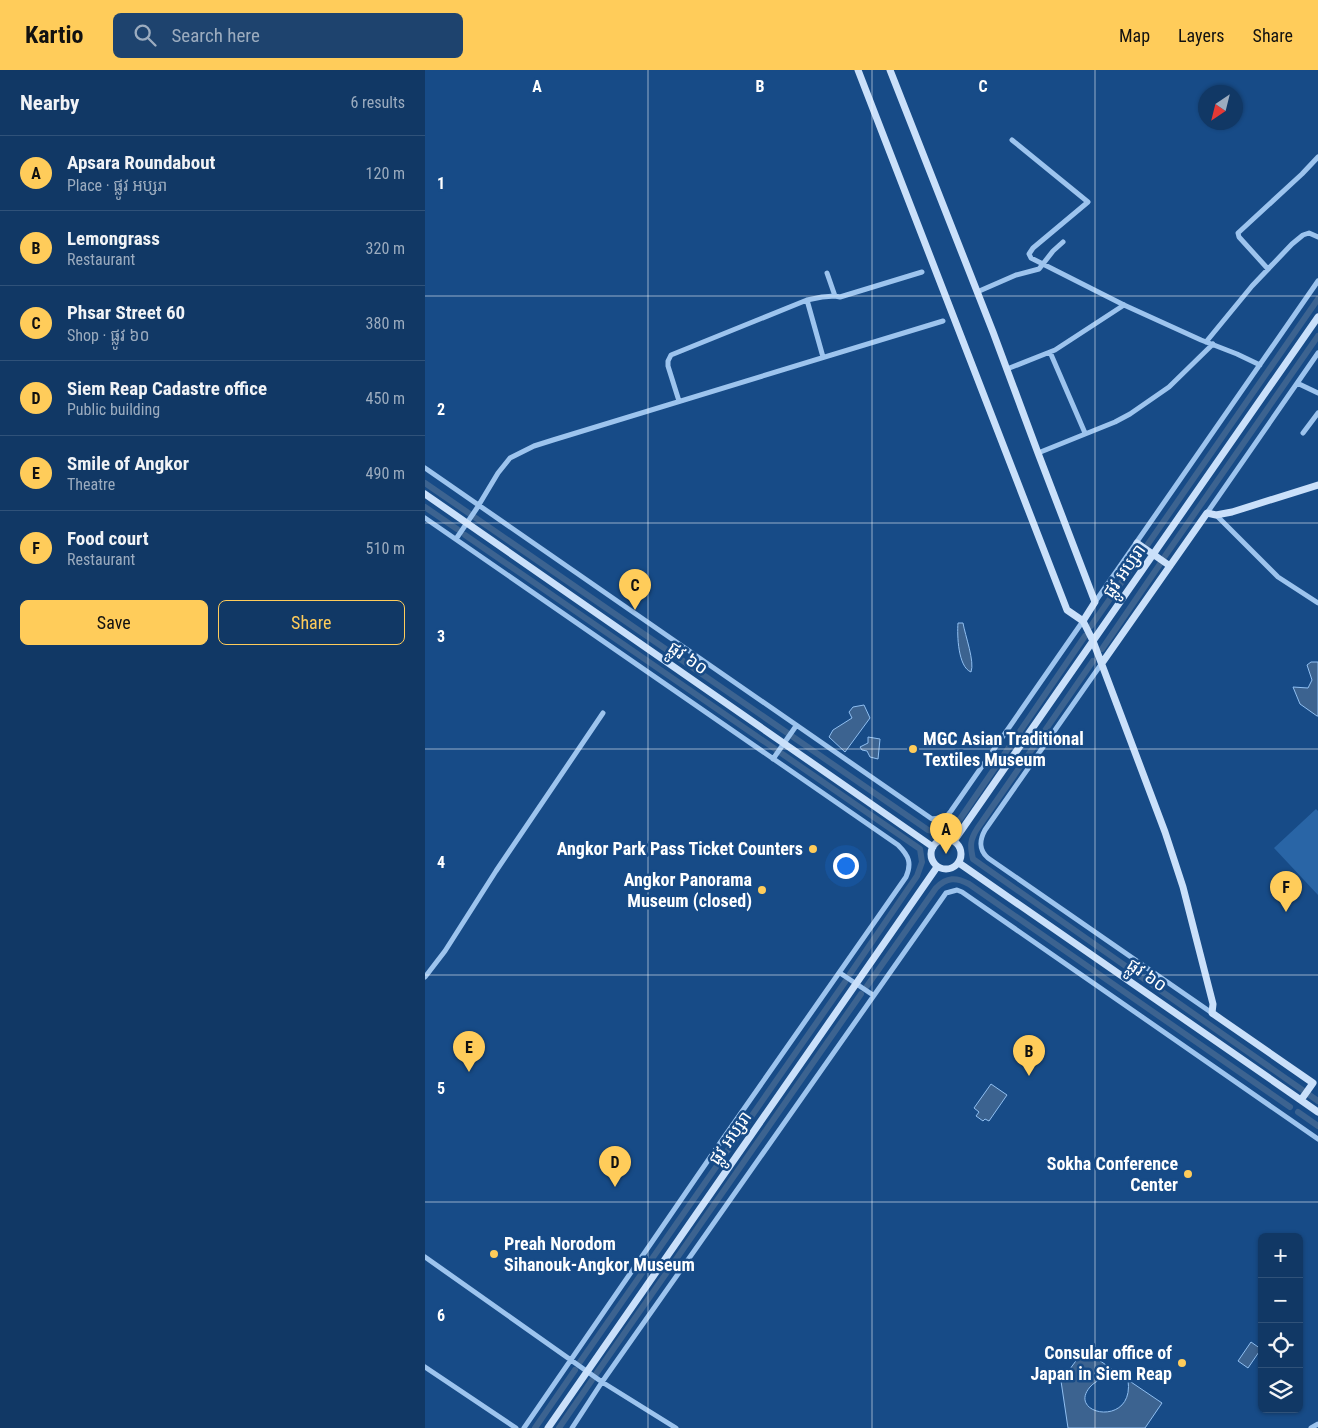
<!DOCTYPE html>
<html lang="en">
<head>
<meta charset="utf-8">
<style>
  body { margin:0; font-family:"Roboto Condensed","Noto Sans Khmer",sans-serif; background:#1e436e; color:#f1f3f6 }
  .controls { position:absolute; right:15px; bottom:15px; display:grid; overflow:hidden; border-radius:8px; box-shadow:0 1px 4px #0004 }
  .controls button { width:45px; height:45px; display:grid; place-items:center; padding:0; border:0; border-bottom:1px solid #305279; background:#113865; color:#f1f3f6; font:25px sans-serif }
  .compass { position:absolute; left:773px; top:15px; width:45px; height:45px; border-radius:50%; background:#113865; box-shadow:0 1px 4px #0004; rotate:215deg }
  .you { position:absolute; left:420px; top:795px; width:18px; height:18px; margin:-12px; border:4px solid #fff; border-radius:50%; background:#1a73e8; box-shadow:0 0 0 8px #1a73e833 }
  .badge { display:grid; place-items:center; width:32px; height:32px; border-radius:50%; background:#ffcc5a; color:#111; font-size:16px; font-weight:700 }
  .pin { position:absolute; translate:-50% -41px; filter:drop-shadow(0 1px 2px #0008) }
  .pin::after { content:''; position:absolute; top:26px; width:18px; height:15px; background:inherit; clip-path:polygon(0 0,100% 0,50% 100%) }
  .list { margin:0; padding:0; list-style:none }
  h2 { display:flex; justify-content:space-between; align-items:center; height:65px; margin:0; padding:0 20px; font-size:21px }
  h2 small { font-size:16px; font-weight:400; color:#9cacbf }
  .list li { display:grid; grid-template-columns:32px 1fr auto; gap:15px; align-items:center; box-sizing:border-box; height:75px; padding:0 20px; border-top:1px solid #305279 }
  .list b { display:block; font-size:19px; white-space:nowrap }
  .list p { margin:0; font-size:16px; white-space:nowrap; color:#9cacbf }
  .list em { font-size:16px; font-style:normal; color:#9cacbf }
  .actions { display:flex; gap:10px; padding:15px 20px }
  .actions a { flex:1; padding:11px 0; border:1px solid #ffcc5a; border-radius:8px; text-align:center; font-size:18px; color:#ffcc5a }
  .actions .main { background:#ffcc5a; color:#111 }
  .icon { flex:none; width:28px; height:28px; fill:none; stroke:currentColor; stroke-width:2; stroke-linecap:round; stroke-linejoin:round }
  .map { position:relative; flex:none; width:893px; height:1358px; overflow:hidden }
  header { display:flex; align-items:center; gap:30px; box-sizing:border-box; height:70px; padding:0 25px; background:#ffcc5a; color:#111 }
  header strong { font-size:24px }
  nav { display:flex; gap:28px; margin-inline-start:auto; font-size:18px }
  .search { width:350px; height:45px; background:#1e436e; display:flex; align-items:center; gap:12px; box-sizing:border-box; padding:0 18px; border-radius:8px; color:#9cacbf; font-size:19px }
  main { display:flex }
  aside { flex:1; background:#113865 }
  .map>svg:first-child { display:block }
</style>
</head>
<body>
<header>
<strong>Kartio</strong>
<div class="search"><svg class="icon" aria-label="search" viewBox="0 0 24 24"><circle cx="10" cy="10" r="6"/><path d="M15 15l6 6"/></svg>Search here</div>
<nav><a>Map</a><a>Layers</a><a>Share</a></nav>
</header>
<main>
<aside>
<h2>Nearby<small>6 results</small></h2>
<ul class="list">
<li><span class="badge">A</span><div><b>Apsara Roundabout</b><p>Place · ផ្លូវ អប្សរា</p></div><em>120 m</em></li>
<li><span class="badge">B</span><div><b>Lemongrass</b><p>Restaurant</p></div><em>320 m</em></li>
<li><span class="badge">C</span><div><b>Phsar Street 60</b><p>Shop · ផ្លូវ ៦០</p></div><em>380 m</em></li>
<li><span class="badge">D</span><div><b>Siem Reap Cadastre office</b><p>Public building</p></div><em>450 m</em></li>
<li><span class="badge">E</span><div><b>Smile of Angkor</b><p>Theatre</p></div><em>490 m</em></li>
<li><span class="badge">F</span><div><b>Food court</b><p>Restaurant</p></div><em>510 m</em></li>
</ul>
<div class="actions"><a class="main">Save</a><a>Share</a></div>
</aside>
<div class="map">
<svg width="893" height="1358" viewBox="0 0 893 1358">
  <rect width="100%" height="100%" fill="#174b87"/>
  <path fill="#2965a6" d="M891 739 893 741V825L849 778Z"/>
  <path fill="#3c6390" stroke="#90bff1" d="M533 553H538C540 565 550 592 546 602 533 597 532 565 533 553Z
    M886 592H893V646H892L875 634 868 617 883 618 887 610 882 595Z
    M439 635 445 648 420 682 404 667 408 660 427 648 424 642 428 637Z
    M443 667 455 669 453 689 445 687 442 681 437 680 435 677 443 673Z
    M566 1014 582 1025 564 1051 560 1049 558 1051 551 1046 554 1042 549 1038Z
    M826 1272 836 1279 823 1298 813 1291Z
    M659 1280 693 1303C684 1306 672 1309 665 1317 641 1345 710 1358 703 1310L737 1333 720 1358H643L636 1311Z"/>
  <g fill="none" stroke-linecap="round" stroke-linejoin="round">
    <path stroke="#3c6390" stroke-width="6" d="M0 413 503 760C516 763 524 757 535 749L660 566
      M0 437 32 459
      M40 465 495 779 497 792 492 806 425 904
      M723 474 893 229
      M740 486 893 266
      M666 556 717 483
      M677 579 735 494
      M668 591 552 759C545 770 545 776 548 789L893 1031
      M442 916 511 818C522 807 531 807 544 814L865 1037
      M873 1042 893 1056
      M155 1292 420 912
      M171 1304 436 924
      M110 1358 150 1300
      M134 1358 167 1310"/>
    <path stroke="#9dc4ee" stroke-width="5" d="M587 70 663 132 608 178 604 184 606 188 699 235 776 270 812 284 835 295
      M843 199 814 167 813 163 877 104 893 87
      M402 203 410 226 415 227 497 202
      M552 222 591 205 614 199 628 181 638 172
      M382 230 398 287
      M781 272 827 216 867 174 878 165 884 163 893 167
      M625 282 660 363
      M582 299 630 280 699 235
      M872 313 893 323
      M254 331 243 296V291L246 285 382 230 397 227 410 226
      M878 363 893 343
      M613 383 690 352 705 344 744 317 788 274
      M0 398 507 749 521 747 526 741 658 551
      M782 443 893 283
      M791 445 853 507 893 533
      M0 448 473 775C484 786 487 793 481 807L295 1073 99 1358
      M31 469 52 438 73 403 85 388 109 376 128 370 518 251
      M670 532 893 211
      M677 593 560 760C554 771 554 780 563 788L787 943
      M348 689 371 656
      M415 903 448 925
      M0 907 20 881 71 801 178 643
      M0 1187 177 1312 251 1358
      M0 1297 91 1358
      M147 1358 177 1312 521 823 532 820 537 822 893 1069
      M886 1358 893 1354"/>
    <path stroke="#cae0fa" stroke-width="7" d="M433 0 642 540 658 551 668 571 740 762 758 817 788 934 787 943 888 1013 876 1030
      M465 0 568 262 613 383 670 532 658 551
      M0 424 508 777
      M712 473 745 496
      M677 593 782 443 791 445 807 442 893 415
      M506 784a15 15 0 1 1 30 0a15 15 0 1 1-30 0Z
      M529 771 893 247
      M534 793 893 1042
      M123 1358 512 797"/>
  </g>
  <path fill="none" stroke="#fff" stroke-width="1" stroke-opacity="0.55" d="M223 0V1358M447 0V1358M670 0V1358M0 226H893M0 453H893M0 679H893M0 905H893M0 1132H893"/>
  <g fill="#ffcc5a" stroke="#174b87" stroke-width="2">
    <circle cx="488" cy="679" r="5"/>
    <circle cx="388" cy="779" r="5"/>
    <circle cx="337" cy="820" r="5"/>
    <circle cx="763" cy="1104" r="5"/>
    <circle cx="69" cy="1184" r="5"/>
    <circle cx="757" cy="1293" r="5"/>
  </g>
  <g text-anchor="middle" stroke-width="5" stroke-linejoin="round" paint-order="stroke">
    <g font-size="18" fill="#fff" stroke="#174b87">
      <text transform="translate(699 501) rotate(-55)" y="6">ផ្លូវ អប្សរា</text>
      <text transform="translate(263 588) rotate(35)" y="6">ផ្លូវ ៦០</text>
      <text transform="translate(722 905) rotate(35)" y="6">ផ្លូវ ៦០</text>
      <text transform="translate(305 1068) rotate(-55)" y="6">ផ្លូវ អប្សរា</text>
    </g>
    <g font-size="18" font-weight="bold" fill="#fff" stroke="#174b87" text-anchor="end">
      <text x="498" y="675" text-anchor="start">MGC Asian Traditional<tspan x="498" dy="21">Textiles Museum</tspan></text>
      <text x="378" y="785">Angkor Park Pass Ticket Counters</text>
      <text x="327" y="816">Angkor Panorama<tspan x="327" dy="21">Museum (closed)</tspan></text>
      <text x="753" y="1100">Sokha Conference<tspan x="753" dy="21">Center</tspan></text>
      <text x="79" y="1180" text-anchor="start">Preah Norodom<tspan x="79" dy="21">Sihanouk-Angkor Museum</tspan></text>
      <text x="747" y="1289">Consular office of<tspan x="747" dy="21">Japan in Siem Reap</tspan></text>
    </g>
  </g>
  <g font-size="16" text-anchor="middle" font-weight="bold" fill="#fff" stroke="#174b87" stroke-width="5" stroke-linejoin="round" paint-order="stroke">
    <text x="112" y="22">A</text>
    <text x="335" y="22">B</text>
    <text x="558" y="22">C</text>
    <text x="16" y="119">1</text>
    <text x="16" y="345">2</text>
    <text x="16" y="572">3</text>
    <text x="16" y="798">4</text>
    <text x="16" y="1024">5</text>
    <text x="16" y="1251">6</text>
  </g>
</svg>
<div class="controls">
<button>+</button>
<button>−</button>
<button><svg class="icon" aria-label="locate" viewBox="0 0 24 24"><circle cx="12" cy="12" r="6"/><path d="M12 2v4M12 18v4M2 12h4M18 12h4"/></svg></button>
<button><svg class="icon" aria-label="layers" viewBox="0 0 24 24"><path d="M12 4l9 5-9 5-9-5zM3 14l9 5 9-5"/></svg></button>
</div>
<svg class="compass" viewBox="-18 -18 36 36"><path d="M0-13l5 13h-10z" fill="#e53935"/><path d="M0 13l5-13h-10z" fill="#9cacbf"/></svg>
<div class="you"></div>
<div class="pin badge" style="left:521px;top:784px">A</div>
<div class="pin badge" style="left:604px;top:1006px">B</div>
<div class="pin badge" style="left:210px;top:540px">C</div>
<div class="pin badge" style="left:190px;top:1117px">D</div>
<div class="pin badge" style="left:44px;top:1002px">E</div>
<div class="pin badge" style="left:861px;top:842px">F</div>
</div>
</main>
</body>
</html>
